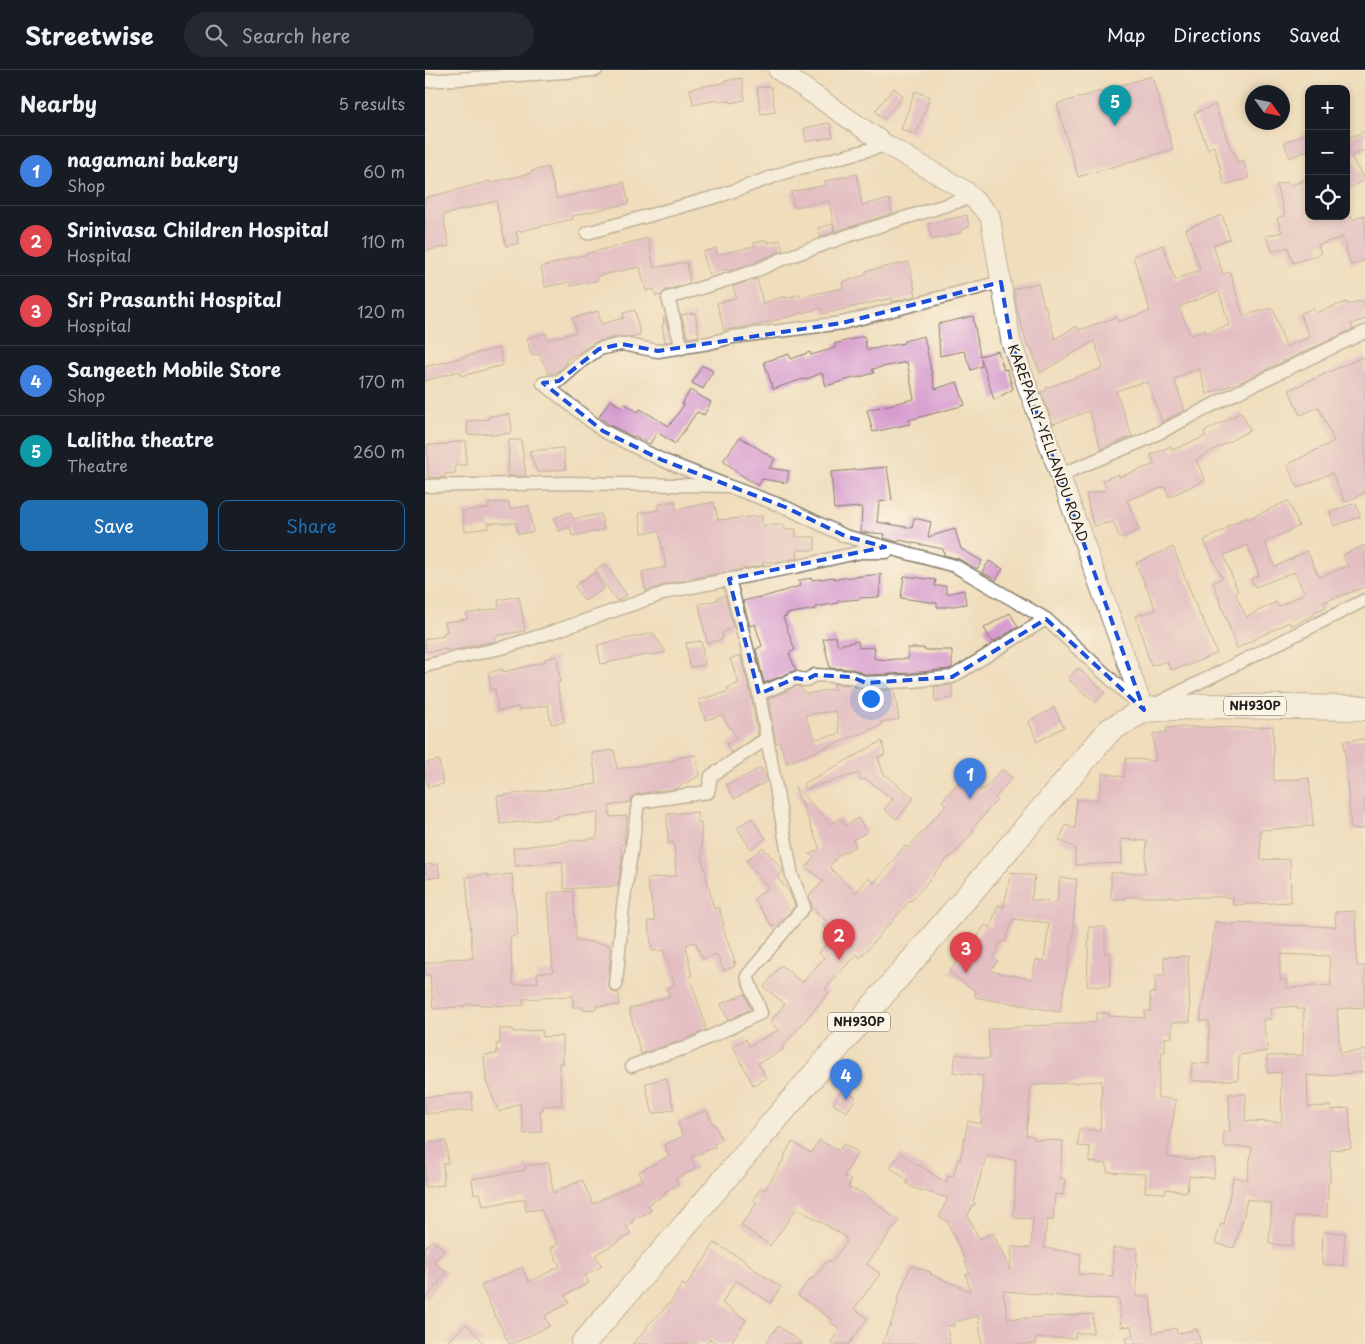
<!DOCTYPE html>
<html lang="en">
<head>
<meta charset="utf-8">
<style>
  body { margin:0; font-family:"Playpen Sans",sans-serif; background:#242831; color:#f1f3f6 }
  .controls { position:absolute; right:15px; top:15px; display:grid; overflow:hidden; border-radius:10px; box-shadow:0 2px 8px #0003 }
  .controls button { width:45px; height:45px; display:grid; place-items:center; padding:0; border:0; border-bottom:1px solid #363941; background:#171b24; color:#f1f3f6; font:25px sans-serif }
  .compass { position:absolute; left:820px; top:15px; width:45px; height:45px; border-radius:50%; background:#171b24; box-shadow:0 2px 8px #0003; rotate:123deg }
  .you { position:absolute; left:445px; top:628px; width:18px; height:18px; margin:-12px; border:4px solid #fff; border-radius:50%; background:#1a73e8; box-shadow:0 0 0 8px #1a73e833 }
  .badge { display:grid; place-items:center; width:32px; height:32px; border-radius:50%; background:#1f6fb2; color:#fff; font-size:16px; font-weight:700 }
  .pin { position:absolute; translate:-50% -41px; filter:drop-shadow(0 1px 2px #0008) }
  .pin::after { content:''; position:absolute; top:26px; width:18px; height:15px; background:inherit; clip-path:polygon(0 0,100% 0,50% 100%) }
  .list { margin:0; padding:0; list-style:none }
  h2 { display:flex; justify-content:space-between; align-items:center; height:65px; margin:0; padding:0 20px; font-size:21px }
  h2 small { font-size:16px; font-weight:400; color:#9ea1a6 }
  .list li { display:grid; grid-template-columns:32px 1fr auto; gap:15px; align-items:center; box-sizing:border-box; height:70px; padding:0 20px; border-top:1px solid #363941 }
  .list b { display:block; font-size:19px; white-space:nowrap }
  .list p { margin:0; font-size:16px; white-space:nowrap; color:#9ea1a6 }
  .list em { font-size:16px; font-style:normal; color:#9ea1a6 }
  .actions { display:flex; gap:10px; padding:15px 20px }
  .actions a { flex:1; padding:11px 0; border:1px solid #1f6fb2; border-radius:10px; text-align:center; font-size:18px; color:#1f6fb2 }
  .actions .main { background:#1f6fb2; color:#fff }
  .icon { flex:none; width:28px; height:28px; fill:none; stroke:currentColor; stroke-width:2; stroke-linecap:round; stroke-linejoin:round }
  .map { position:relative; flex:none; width:940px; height:1274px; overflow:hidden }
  header { display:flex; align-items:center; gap:30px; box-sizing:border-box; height:70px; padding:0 25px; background:#171b24; border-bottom:1px solid #363941 }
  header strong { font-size:24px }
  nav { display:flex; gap:28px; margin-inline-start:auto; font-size:18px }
  .search { width:350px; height:45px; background:#242831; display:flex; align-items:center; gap:12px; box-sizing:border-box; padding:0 18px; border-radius:28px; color:#9ea1a6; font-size:19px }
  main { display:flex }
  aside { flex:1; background:#171b24 }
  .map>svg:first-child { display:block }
</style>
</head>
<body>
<header>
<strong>Streetwise</strong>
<div class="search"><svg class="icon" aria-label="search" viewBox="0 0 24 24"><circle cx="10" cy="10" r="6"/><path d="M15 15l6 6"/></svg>Search here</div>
<nav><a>Map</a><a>Directions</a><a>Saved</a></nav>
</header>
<main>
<aside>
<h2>Nearby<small>5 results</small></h2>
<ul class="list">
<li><span class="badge" style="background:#3f7fe0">1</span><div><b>nagamani bakery</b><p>Shop</p></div><em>60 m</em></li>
<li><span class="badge" style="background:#e0444e">2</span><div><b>Srinivasa Children Hospital</b><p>Hospital</p></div><em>110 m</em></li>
<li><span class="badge" style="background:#e0444e">3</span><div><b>Sri Prasanthi Hospital</b><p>Hospital</p></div><em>120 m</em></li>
<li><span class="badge" style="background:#3f7fe0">4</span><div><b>Sangeeth Mobile Store</b><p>Shop</p></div><em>170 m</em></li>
<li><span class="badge" style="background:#0f9aa8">5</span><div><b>Lalitha theatre</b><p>Theatre</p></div><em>260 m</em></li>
</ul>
<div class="actions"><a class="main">Save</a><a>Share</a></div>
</aside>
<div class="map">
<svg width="940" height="1274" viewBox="0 0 940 1274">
  <rect width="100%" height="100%" fill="#fcf5e5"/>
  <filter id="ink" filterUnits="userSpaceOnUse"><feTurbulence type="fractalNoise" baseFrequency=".02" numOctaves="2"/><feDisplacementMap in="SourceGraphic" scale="10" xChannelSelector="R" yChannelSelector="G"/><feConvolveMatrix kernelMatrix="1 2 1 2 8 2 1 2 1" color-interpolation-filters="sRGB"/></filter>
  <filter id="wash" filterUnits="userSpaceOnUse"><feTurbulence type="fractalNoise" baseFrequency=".0096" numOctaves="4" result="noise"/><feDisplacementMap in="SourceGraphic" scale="20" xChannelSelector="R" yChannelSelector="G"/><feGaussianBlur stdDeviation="1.12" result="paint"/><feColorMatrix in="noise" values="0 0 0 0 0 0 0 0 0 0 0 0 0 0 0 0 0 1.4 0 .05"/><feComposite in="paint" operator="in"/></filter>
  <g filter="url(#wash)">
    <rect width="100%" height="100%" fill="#efddbb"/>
    <g id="blocks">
      <path fill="#d69bcf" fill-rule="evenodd" d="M727 6 748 79 653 107 632 34Z
        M317 8 320 30 305 33V31L293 32V30L268 35 265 19 278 16 299 13V11Z
        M346 16 350 42 336 44 332 18Z
        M469 18 478 26 459 49 450 41Z
        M490 21 505 27 491 65 476 59Z
        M790 35 807 82H809L812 92 818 90 824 108 800 115 795 100H796L789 76 783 79 769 43Z
        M405 53 408 67 381 72 379 58Z
        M940 61V80L926 86 939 110 921 120V69Z
        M884 62V80L865 88 859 73Z
        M123 97 132 129 199 112 204 133 148 146V149L91 162 94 173 81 176 71 131 18 145 24 176 0 181V128L65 111V113L106 103V101Z
        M432 104 437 135 464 129 467 143 410 162 404 131 369 137 366 122 401 115 400 111Z
        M884 108V146H926L927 150 940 145V190L926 195 917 167 893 175 896 184 868 193 863 177 847 181 841 166 857 162 852 148 860 145 851 115 863 112 865 116Z
        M542 145 544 157 536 160V163L507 170 503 154Z
        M797 145 805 169 788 175 798 204 805 202 818 246 842 239H848L861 277 885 267 875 244 888 238 890 243 922 232 923 235 937 230 940 238V249L926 254 928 259 815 312 782 324 774 298 749 309 760 340 737 352 723 312 719 313 718 312 691 321 707 366 676 379 664 341 628 354 616 322 622 320 621 318 678 298V296L669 271 615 303 606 277H603L592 240 589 219 613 213 619 236 620 235 630 269 652 256 654 260 692 247 693 252 725 241 708 186 738 175 750 210 775 200 761 159ZM794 221 804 255 780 263 779 260 765 265 754 237Z
        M408 154 409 162 395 167 393 158Z
        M223 168 229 198 262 192 265 213 241 220 236 225 231 226 229 219 221 221 215 197 172 206 173 210 146 216 145 212 120 217 116 197 141 190V189L160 185V184Z
        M342 170 343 173 355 170 358 180 325 194 302 201V199L284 204 278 182 291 178 292 185 330 176 329 173Z
        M484 192 491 226 467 232V228L398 244 397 238 332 255 299 260 292 233 311 228 308 216 332 209 338 233 360 226V228L374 224 375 227 418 218 417 212 441 205V201Z
        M210 240 215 265 204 267 195 266 170 272 140 291 141 294 133 301 124 304 114 284 106 285 102 268 121 263 122 270 151 262 148 248 173 241 176 254 199 248 198 243Z
        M270 243 274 266 263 268 256 245Z
        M548 246 555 286 573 281 579 300 582 299 588 319 569 330 556 288 557 296 546 300 539 281 515 286 513 254Z
        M238 248H240L247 271 240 272 237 255 239 254Z
        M439 266 442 280 479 273V271L499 266 510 319 532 312 540 335 484 350 485 354 448 362 442 340 489 329 482 292 447 299 449 303 432 308 431 307 401 316 397 303 379 310 378 309 348 319 339 292 364 284 366 289 385 282 386 285 410 278 409 274Z
        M74 278 78 295 36 306 34 301 0 311V297Z
        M940 286V423L920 432 907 403 873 418 862 395 909 371 894 337 875 345 864 320Z
        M277 295 288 301 278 319 267 313Z
        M265 320 286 332 279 345 272 342 250 374 232 362 225 374 210 366 209 367 185 355 174 347 185 330 197 337 199 333 213 342 215 339 244 356 259 335 257 334Z
        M816 342 825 360 771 390 780 410 744 427 740 417 702 430 714 460 695 468 688 452 668 456 661 424 682 420 678 410 694 404V407L730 394 726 385 746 376 747 380 781 366 779 362Z
        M85 344 87 363 66 365V363L43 365 42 351 64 349V346Z
        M315 367 350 389 344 398 364 401 362 413 337 409 333 416 310 401V400L298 391Z
        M84 370H96L101 406H83Z
        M41 371V395H30V403L20 404V407L3 408 2 375 23 374V373Z
        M138 378 141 399 112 402 104 381Z
        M462 397 467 430 454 432 452 452 487 458 489 448 506 452 503 467 530 459 536 479 557 491 552 499 534 489 519 485 518 479 474 470 473 472 459 468 460 464 436 462 437 437 409 439 406 402Z
        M250 431 251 440 289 432 293 450 337 446V455H359L360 460 371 459V467H390V480H372L373 488 355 491 338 492 339 495 244 513 221 521 217 502 241 497 234 461 217 463 214 443 233 440 232 435Z
        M863 431 874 456 840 472 850 497 882 481 894 507 923 496 918 485 940 475V517L899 532 901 537 888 543 889 545 866 556 864 552 812 578 788 512 797 508 779 470 803 458 802 456 822 447 823 449ZM823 475 834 505 826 509 830 517 869 502 880 523 853 537 851 532 821 547 810 523 813 522 799 485Z
        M84 432 85 439 104 436 108 462 93 464 91 453H63L64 458 40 461 37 441 64 438V433Z
        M931 433 935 447 909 456 905 442Z
        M145 442 148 449 176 444 179 460 147 466 145 457 133 461 129 448Z
        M748 477 776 548 777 547 792 583 764 595 745 600 742 591 726 596 711 546 731 540 711 493Z
        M564 491 578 499 571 510 557 502Z
        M180 494 202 525 194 530 192 531 170 500Z
        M169 503 179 519 159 531 150 516Z
        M456 504 454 527 435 528V529L413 531V533L391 537V539L361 544 362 546 358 547 370 580 364 583 371 600 339 613 331 579 337 576 330 554 325 556 318 531 334 527 335 528 375 516 374 510 387 508V510L409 507V509Z
        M479 506 511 510 510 516H521V524L539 520 541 534 522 537H512V533L476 528Z
        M300 525 308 557 297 563 298 569 282 573 274 534 293 530 292 528Z
        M94 526 100 561 69 566 70 571 34 579 21 581V579L0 582V569L19 566 18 563 22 562 20 552 42 549 41 544 74 538 73 530Z
        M585 543 593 557 568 572 566 569V570L559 558Z
        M228 563 241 582 227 585 226 584 176 594 172 575Z
        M410 566 413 575 433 571 434 578 450 577 449 588 451 589 467 590V589H483V578H499V580H527V597L524 599 486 603 442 605 428 599 405 598 398 569Z
        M276 571 280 595 265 597 261 573Z
        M315 585 326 626 333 665 306 683 302 674 312 668 297 645 280 650 274 630 304 621 302 618 314 613 305 589Z
        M132 586 135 612 132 613 139 652 126 654 123 635 94 640 93 637 73 641 70 619 66 620 63 603 78 599V602L120 592V589Z
        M653 598 680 622 671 633 643 609Z
        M409 614 425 615 441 621 469 620 474 649 456 652 457 655 362 693 354 672 351 673 343 629 372 616 377 618 380 624 410 619ZM411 641 415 664 390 669 380 645Z
        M527 615 528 628 510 631 509 617Z
        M629 638 639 657 612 672 604 651Z
        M848 656 849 711 884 708 888 756 835 760 836 790 865 789 866 832 808 835V827H700V829H686V803H720L722 771 696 769 697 793 650 795V778L634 770 641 755 650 759 651 730H673L678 703 699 707 701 688 731 691 728 664 742 662 741 658 755 657 824 658Z
        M940 669V758L926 760 919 671Z
        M457 671 460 685 453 687 458 703 489 728 472 749 459 739 468 729 441 709 436 710 434 703 381 719 378 714Z
        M189 680 192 699 252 690V688L271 685 274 706 253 717V718L212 724 207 727 205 732 184 736 185 747 202 746 199 774H196L197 790 193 816 139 819 137 791 90 796 88 778 172 768 173 742 132 746 133 748 75 754 72 726 172 714 167 683Z
        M14 690 18 714 3 717 0 702V693Z
        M336 698 341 707V712L309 729 302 715Z
        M577 699 587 708 570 728 572 730 547 759 549 761 525 788 524 787 486 831 485 830 465 854H464L435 888 431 884 400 919 404 922 357 978 358 980 333 993 341 1008 328 1015 308 976 321 969 324 976 354 960 345 952 360 934 339 917 356 895 377 913 399 888 394 883 409 866 398 856 402 852 387 837 384 826 399 811 381 797 389 787 384 784 395 779 370 717 406 754 416 748 420 756 433 748 442 762 428 770 431 776 413 786 404 797 431 823 443 808 449 813 480 776 483 778 521 735 517 731 538 707 555 721 558 718 559 720Z
        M272 742 273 752H276L277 788 289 839 294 837 299 855 297 856 311 894 308 891 310 896 299 901 291 884 278 889 270 872 261 875 265 894 264 895 267 906 264 907 277 943 281 960 258 970 216 984 204 939 245 926 242 918 250 915 238 880 227 881 223 851H230L222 809 251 806 249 773H243L242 744Z
        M326 748 341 768 326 779 312 758Z
        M338 777 358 800V802L352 807 364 821 370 836 359 848 348 857 329 829 343 818 321 791Z
        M13 794 15 807 0 808V795Z
        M586 802 610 806 606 830 632 832 635 808 652 809 648 854 650 855 635 942 575 931V932L550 927 551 922 524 902 534 889 537 891 560 855 565 858 573 835 579 837ZM588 849 624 853 619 891 611 890 607 909 565 901 573 891 568 887 574 878 573 877 576 871 580 872Z
        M62 804 63 807 87 804 93 866 85 867 88 915 113 912 112 903 128 902 123 823 148 821 151 870 185 875V891L183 915 186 921 190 923H194V935L171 936V939L158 940V937H148V926L98 929 99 935 84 936 40 934V936L8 939 5 905H0V893L19 891V889L48 888 41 807Z
        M930 841 932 896H940V937L912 939 915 983 940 980V1002L892 1006 882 1005 883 1037 906 1036V1040L924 1038 926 1078 905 1080V1113H903L902 1147 870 1146 867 1176 844 1174 847 1134 822 1129 818 1149 809 1178 790 1173 796 1154 799 1155 808 1107 822 1110 827 1077H799L798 1062H805L804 1024H821L820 1051 857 1052 856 1002 842 1003V986L878 985 879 939H872V936L846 938 847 949H838L843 981 814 985 813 1010 766 1011 767 993 784 994V951H775L790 852 809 855V853L911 857 910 842ZM855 884 904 886 906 915 861 918V910H855Z
        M664 857H680V883H684L685 917 662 916Z
        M763 886 765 952H747V967L740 968V982H737L732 1027 751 1030 742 1087 772 1090V1088L790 1089 789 1108 764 1106 762 1122 741 1119 740 1123 720 1122 721 1104 682 1102V1094L664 1092 665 1077 653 1076 654 1059 675 1061 677 1011 606 1015 601 1065 609 1066V1069L638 1071 635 1108 640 1109 638 1125 630 1124 628 1150H622L619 1178 656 1184 653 1204 688 1206V1178H712L711 1227 725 1226 728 1263 751 1258 752 1264 772 1259 776 1274H701V1268L708 1266 706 1256 696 1257 694 1229 669 1228V1229L578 1221 583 1249 668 1244V1263H650V1268H611V1274H557L553 1246 529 1252V1256H522L525 1274H457L464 1256H465L474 1231 472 1230 486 1196 506 1202 505 1204 545 1221 541 1204 545 1203 540 1192H541L522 1151 514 1147 523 1128 489 1118 481 1113 483 1111 465 1097 476 1083 493 1096 494 1095 521 1113 523 1106 528 1107 533 1089 535 1090 543 1051 556 1054 558 1006 528 1002 531 984 565 989 563 959 671 952 672 943H684V946L720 948V941H726L725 923H730V905H740L739 887ZM562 1086 591 1090 589 1148 608 1149 606 1178 587 1177 585 1200 568 1163 554 1169 543 1146 547 1135 549 1136 550 1133 548 1132 561 1087Z
        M320 924 326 939 303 950 296 934Z
        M75 959H88V962L117 960 118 967 138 966V993H134L137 1035 118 1036V1040H115L117 1062 99 1064 95 1033 74 1042 61 1011 59 985 72 984 71 974H75Z
        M241 1008 249 1039 228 1044 221 1018V1013Z
        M417 1019 431 1027 422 1042 408 1034Z
        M47 1023 48 1040 0 1044V1027Z
        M282 1040 288 1055 290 1054 297 1070 289 1074 290 1077 266 1087 271 1099 250 1109 253 1115 239 1122 241 1124 223 1134 226 1141 207 1150 208 1152 201 1156 206 1164 170 1185 177 1196 160 1205 164 1213 140 1225 144 1233 120 1246 125 1256 87 1274H84L56 1216 97 1197 104 1212 124 1202 135 1196 126 1178 133 1174 116 1139 101 1141 100 1129 58 1136 55 1123 49 1124 47 1109 100 1100V1096L124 1093 128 1123 157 1110 168 1134 179 1128 218 1110 214 1102 244 1086 239 1075 258 1066 252 1052Z
        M394 1070 414 1081 418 1074 433 1082 419 1106 426 1110 423 1118 436 1122 474 1151 442 1194 455 1204 429 1239 443 1248 424 1274H405L415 1259 405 1252 407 1250 373 1225 386 1208 388 1209 403 1190 406 1192 422 1171 419 1169 421 1167 372 1138 345 1176 316 1155 332 1133 328 1130 336 1118 340 1120 360 1087 359 1086 367 1072 386 1083Z
        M21 1071 23 1093 18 1094 19 1115 0 1117V1073Z
        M898 1162 920 1163 918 1196 897 1194Z
        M7 1170 19 1180 9 1192 22 1203 0 1230V1177Z
        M289 1173 321 1191 320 1193 356 1217 346 1233 311 1210 297 1233 321 1250 305 1274H293L285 1269 282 1274H207L223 1258 221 1257 238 1241 242 1234 244 1235 257 1214 261 1216 276 1194H277Z
        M41 1254 60 1274H20Z
        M353 1256 378 1274H340Z"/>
    </g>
  </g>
  <g filter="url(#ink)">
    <use href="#blocks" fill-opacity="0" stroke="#867c6c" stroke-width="1"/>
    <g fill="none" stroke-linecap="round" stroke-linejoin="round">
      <g stroke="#867c6c" stroke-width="15">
        <path id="street" d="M0 11 171 0
          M162 163 297 125 367 100 462 75
          M257 278 243 228 328 202 355 190 425 165 547 127
          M635 405 722 369 811 323 940 262
          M0 416 142 413 303 416 360 437 420 466 530 496 621 549
          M303 416 237 390 178 361 118 313 134 311 158 290 174 279 197 274 233 281 284 273 308 267 417 253 576 212
          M0 596 36 587 80 577 127 562 246 521 374 496 436 482H462
          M334 624 371 608 381 610 390 605 427 607 441 613 487 611 527 607 621 549 719 640 940 530
          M191 915 198 836 209 764 213 732 283 722 286 706 341 669
          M207 996 233 986 261 978 336 943 322 906 379 837 367 806 334 624 304 509"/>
      </g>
      <g stroke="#867c6c" stroke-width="21">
        <path id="secondary" d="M353 0 462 75 541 121 565 146 586 272 635 405 719 640"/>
      </g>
      <g stroke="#867c6c" stroke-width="26">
        <path id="highway" d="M158 1274 685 660 719 640 779 636 940 638"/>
      </g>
      <use href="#street" stroke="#fff" stroke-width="12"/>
      <use href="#secondary" stroke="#fff" stroke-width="19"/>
      <use href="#highway" stroke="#fff" stroke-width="24"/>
    </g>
  </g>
  <path d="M0 0H940V1274H0ZM576 212 586 272 719 640 621 549 527 607 441 613 427 607 390 605 381 610 371 608 334 624 304 509 460 477 420 466 360 437 237 390 178 361 118 313 134 311 174 279 197 274 233 281 417 253Z" fill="#efddbb" fill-opacity=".55" fill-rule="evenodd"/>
  <path fill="none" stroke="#1d4ed8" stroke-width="4" stroke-dasharray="10 6" stroke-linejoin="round" d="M576 212 586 272 719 640 621 549 527 607 441 613 427 607 390 605 381 610 371 608 334 624 304 509 460 477 420 466 360 437 237 390 178 361 118 313 134 311 174 279 197 274 233 281 417 253Z"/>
  <g text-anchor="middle" stroke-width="4" stroke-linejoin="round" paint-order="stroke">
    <g fill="#fcf5e5" stroke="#5f5d58" stroke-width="1">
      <rect x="799" y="626.5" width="62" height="19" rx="4"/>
      <rect x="403" y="942.5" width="62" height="19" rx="4"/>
    </g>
    <g font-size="12" font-weight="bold" fill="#1c1c1c">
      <text x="830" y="640">NH930P</text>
      <text x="434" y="956">NH930P</text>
    </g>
    <g font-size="14" fill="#1c1c1c" stroke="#fcf5e5">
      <text transform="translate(623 373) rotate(70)" y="5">KAREPALLY-YELLANDU ROAD</text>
    </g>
  </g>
</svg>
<div class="controls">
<button>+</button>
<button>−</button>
<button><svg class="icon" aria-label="locate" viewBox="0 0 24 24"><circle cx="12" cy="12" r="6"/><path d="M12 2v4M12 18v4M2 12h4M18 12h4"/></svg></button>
</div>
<svg class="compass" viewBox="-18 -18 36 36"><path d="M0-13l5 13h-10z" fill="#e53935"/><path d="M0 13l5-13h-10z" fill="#9ea1a6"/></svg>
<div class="you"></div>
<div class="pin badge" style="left:545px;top:729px;background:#3f7fe0">1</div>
<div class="pin badge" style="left:414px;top:890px;background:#e0444e">2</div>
<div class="pin badge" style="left:541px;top:903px;background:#e0444e">3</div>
<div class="pin badge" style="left:421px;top:1030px;background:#3f7fe0">4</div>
<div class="pin badge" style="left:690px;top:56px;background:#0f9aa8">5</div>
</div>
</main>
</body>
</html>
